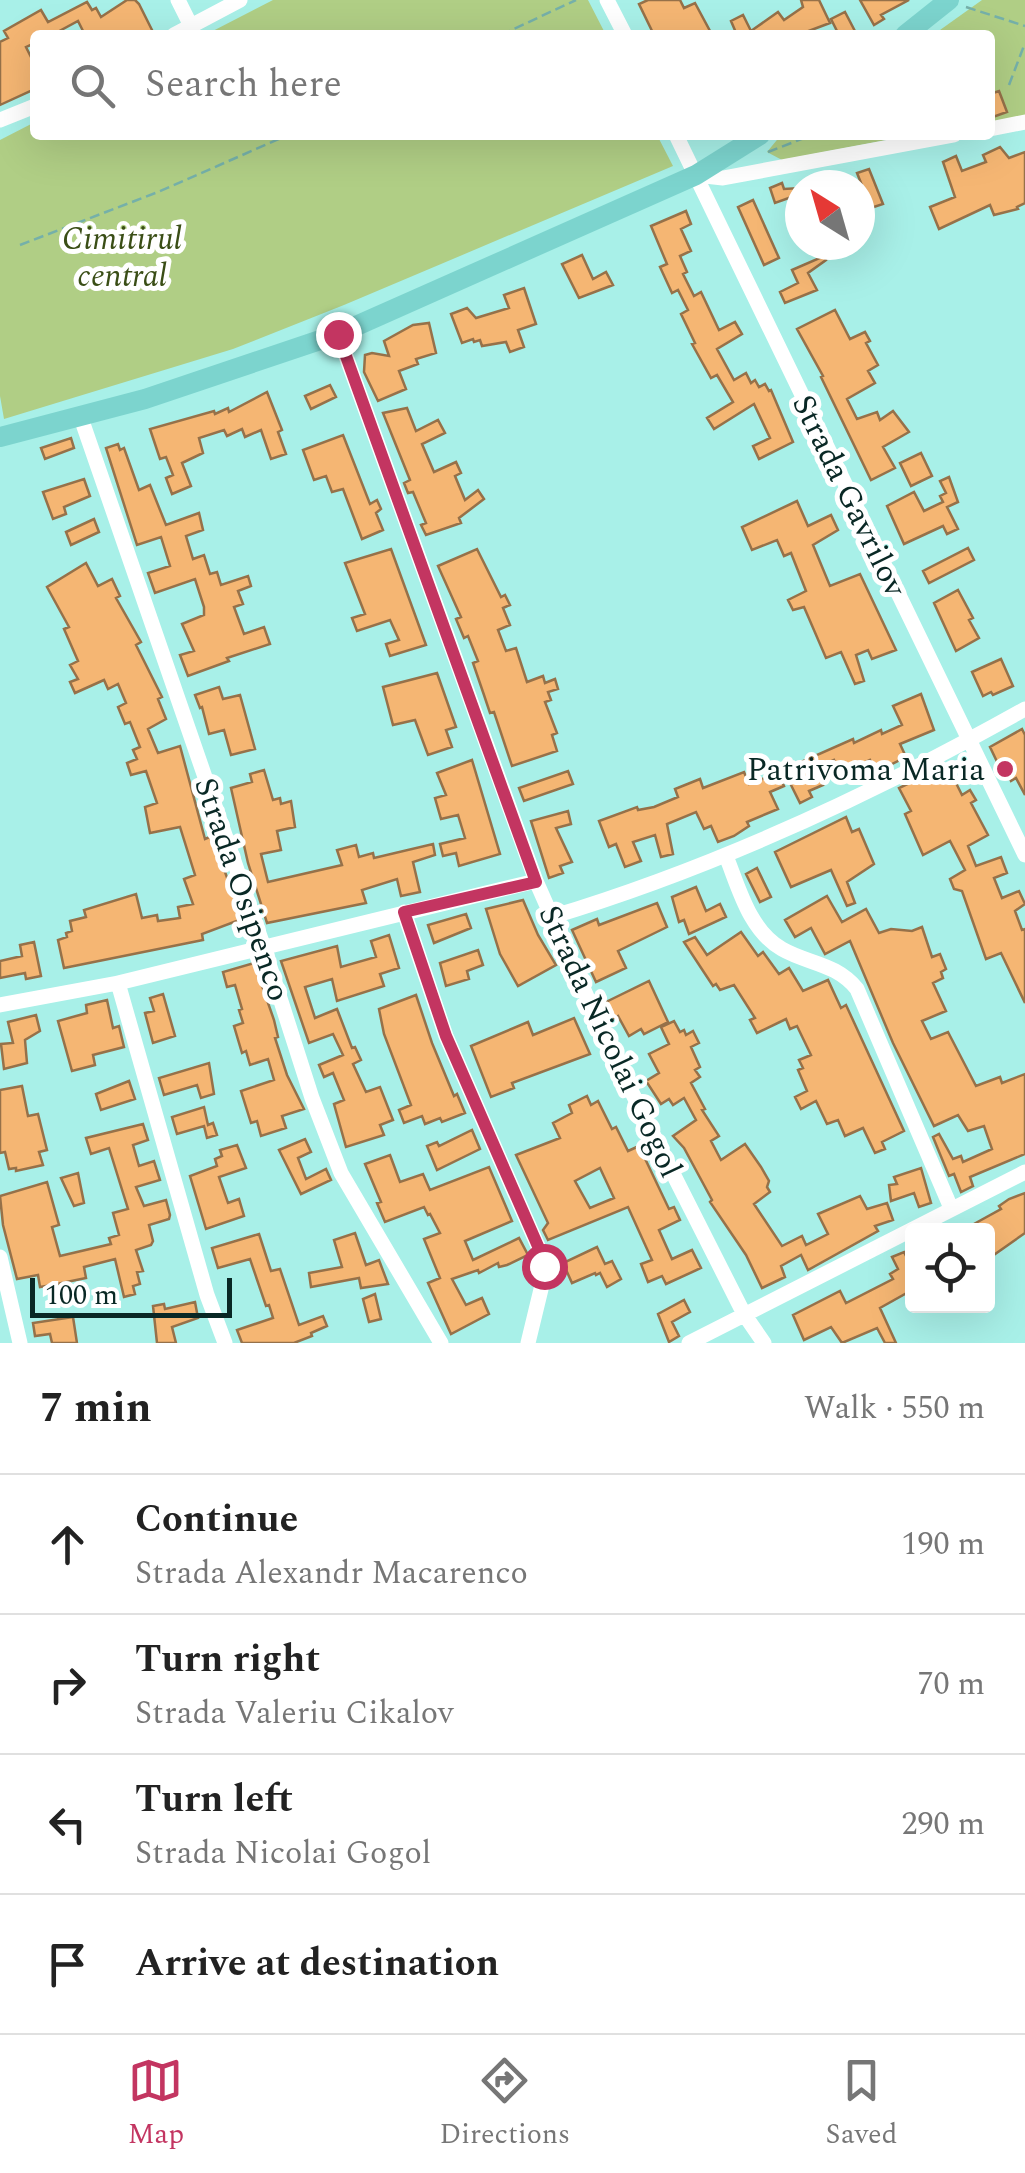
<!DOCTYPE html>
<html lang="en">
<head>
<meta charset="utf-8">
<style>
  body { margin:0; font-family:Spectral,serif; background:#f6f6f6; color:#222 }
  .controls { position:absolute; right:30px; bottom:30px; display:grid; overflow:hidden; border-radius:10px; box-shadow:0 10px 40px #0002 }
  .controls button { width:90px; height:90px; display:grid; place-items:center; padding:0; border:0; border-bottom:2px solid #e0e0e0; background:#fff; color:#222; font:50px sans-serif }
  .compass { position:absolute; left:785px; top:170px; width:90px; height:90px; border-radius:50%; background:#fff; box-shadow:0 10px 40px #0002; rotate:323deg }
  .scale { position:absolute; left:30px; bottom:25px; width:202px; box-sizing:border-box; padding-left:10px; border:5px solid #092825; border-top:0; font-size:28px; line-height:35px; white-space:nowrap; color:#092825; -webkit-text-stroke:8px #fff; paint-order:stroke }
  .stop { position:absolute; width:30px; height:30px; margin:-22px; border:8px solid #c33561; border-radius:50%; background:#fff }
  .stop.end { background:#c33561; border-color:#fff; box-shadow:0 2px 10px #0008 }
  .list { margin:0; padding:0; list-style:none }
  h2 { display:flex; justify-content:space-between; align-items:center; height:130px; margin:0; padding:0 40px; font-size:42px }
  h2 small { font-size:32px; font-weight:400; color:#767676 }
  .list li { display:grid; grid-template-columns:65px 1fr auto; gap:30px; align-items:center; box-sizing:border-box; height:140px; padding:0 40px; border-top:2px solid #e0e0e0 }
  .list b { display:block; font-size:38px; white-space:nowrap }
  .list p { margin:0; font-size:32px; white-space:nowrap; color:#767676 }
  .list em { font-size:32px; font-style:normal; color:#767676 }
  .icon { flex:none; width:55px; height:55px; fill:none; stroke:currentColor; stroke-width:2; stroke-linecap:round; stroke-linejoin:round }
  .map { position:relative; flex:none; width:1025px; height:1343px; overflow:hidden }
  .search { position:absolute; background:#fff; box-shadow:0 10px 40px #0002; left:30px; right:30px; top:30px; height:110px; display:flex; align-items:center; gap:25px; box-sizing:border-box; padding:0 35px; border-radius:10px; color:#767676; font-size:38px }
  .sheet { height:690px; background:#fff }
  nav { display:flex; justify-content:space-around; align-items:center; box-sizing:border-box; height:140px; border-top:2px solid #e0e0e0; background:#fff; font-size:28px; color:#767676 }
  nav a { display:grid; justify-items:center; gap:5px }
  nav .on { color:#c33561 }
  .map>svg:first-child { display:block }
</style>
</head>
<body>
<div class="map">
<svg width="1025" height="1343" viewBox="0 0 1025 1343">
  <rect width="100%" height="100%" fill="#a8f0e8"/>
  <path fill="#b0ce85" d="M273 0H588L606 35H205Z
    M982 0H1025V116L990 122V35H933Z
    M35 122V135H657L673 166 344 305 233 349 4 419 0 396V140Z
    M781 135H913L782 160 767 152Z"/>
  <path fill="#f5b673" stroke="#967149" stroke-width="2.5" fill-rule="evenodd" d="M127 0H135L139 4 152 30 144 35H85L78 21 52 35H35V43L26 47 35 65V89L0 105V42L8 38 4 31 41 10 48 22 87 2 92 10 96 8 101 17Z
    M648 0H680L684 8 695 3 710 31 702 35H654L639 4Z
    M801 0H819L830 23 798 35H737L731 21 743 15 751 31 778 12 784 20 803 7Z
    M860 0H909L881 15 884 19 874 25Z
    M845 12 857 35H839L831 19Z
    M999 91 1007 112 990 118V94Z
    M1000 147 1009 158 1025 152V203L1017 207 1018 209 994 215 990 205 939 229 930 207 955 197 943 162 956 156 962 171 986 162 983 155Z
    M869 169 883 204 871 208 857 173Z
    M782 183 784 189 800 188V194L775 203 770 188Z
    M753 200 779 258 764 265 738 207Z
    M686 211 691 224 681 229 691 251 680 256 687 272 683 274 694 296 701 292 719 330 735 322 742 334 717 349 734 380 746 373 751 383 755 380 759 387 765 384 769 391 771 390 793 442 759 459 753 446 770 438 754 404 714 429 707 418 733 402 717 375 711 378 692 344 695 343 681 314 688 310 678 290 672 293 660 267 667 264 651 226Z
    M582 255 593 279 606 272 613 285 579 298 562 264Z
    M824 256 826 260 808 273 817 290 785 303 780 292 798 283 792 270Z
    M524 288 536 324 518 330 524 347 510 352 506 342 482 346 480 340 474 342 473 339 462 343 451 314 467 308 476 318 509 308 504 295Z
    M835 310 850 339 865 332 870 341 866 343 878 365 868 371 875 383 847 399 857 419 877 412 880 420 893 411 909 432 883 447 895 468 871 480 821 377 823 376 797 329Z
    M429 323 436 353 416 359 418 364 399 371 406 389 378 401 364 372 365 355 372 353 389 356 384 341 413 325Z
    M330 385 336 397 311 409 305 396Z
    M267 392 282 430 278 432 286 454 271 459 261 430 245 437 242 429 227 436 224 430 199 438 203 453 182 463 191 486 172 494 166 478 173 475 166 457 160 459 150 429 214 411 215 414 228 408 229 412Z
    M407 408 416 431 438 420 445 433 422 444 434 472 456 462 461 473 455 476 465 500 478 490 484 499 459 518 461 523 426 535 421 525 426 523 413 492 408 493 404 483 410 480 383 413Z
    M343 435 370 504 377 500 381 509 376 513 383 530 362 539 343 489 332 492 326 476 314 480 303 450Z
    M71 438 74 448 45 459 41 448Z
    M118 444 120 450 124 448 139 490 150 485 166 525 199 513 203 530 186 536 193 559 204 555 210 574 217 572 221 585 248 576 251 586 238 591 243 604 234 607 244 634 264 627 270 644 227 658 229 661 188 676 180 655 194 651 182 624 204 615V607L195 579 155 593 148 573 170 566 161 537 137 545 106 448Z
    M921 453 932 476 911 486 900 463Z
    M949 477 958 502 947 507 958 529 947 534 943 526 904 544 887 506 914 492 924 511 943 502 940 496 946 493 940 481Z
    M84 479 90 496 64 507 66 514 53 519 43 492Z
    M797 501 808 526 831 515 838 530 813 545 830 586 860 574 896 650 872 659 868 650 856 655 864 681 855 684 841 652 826 658 804 607 793 610 788 600 806 591 791 553 784 556 777 540 752 550 742 527Z
    M94 519 99 532 71 545 66 532Z
    M968 548 974 560 929 583 923 571Z
    M391 549 426 645 390 656 386 644 399 640 390 620 357 631 352 618 365 614 345 563Z
    M477 549 501 597 505 595 510 605 503 608 510 625 498 630 506 651 516 648 527 682 543 676 545 683 555 679 558 689 548 692 551 700 545 702 557 733 552 735 557 751 512 766 494 712 490 713 484 695 473 663 478 661 468 636 464 638 456 619 461 617 438 566Z
    M86 563 98 586 112 579 120 596 116 598 141 642 136 645 162 697 158 699 166 719 148 729 158 753 180 746 205 839 212 836 242 919 202 934 203 940 64 968 58 940 67 937 66 933 72 931 70 921 86 917 84 910 136 894 142 918 157 915 158 921 180 918 178 907 193 904 184 879 195 875 180 827 150 833 145 807 157 803 146 771 131 775 127 763 137 759 133 750 140 747 130 722 125 724 118 707 126 703 118 684 108 689 104 680 75 693 70 682 78 679 70 665 78 661 64 629 69 627 47 587Z
    M958 590 973 618 969 620 979 638 956 651 934 603Z
    M1001 659 1013 686 993 695 991 692 983 696 972 672Z
    M437 673 456 727 446 730 452 747 428 755 415 720 393 725 383 687Z
    M219 687 223 699 240 695 255 749 231 755 224 730 209 734 202 707 200 708 195 695Z
    M921 694 934 730 900 744 906 757 876 772 870 760 840 774 834 760 816 768 823 785 809 791 812 797 800 803 789 781 803 772 799 763 853 739 854 743 881 730 882 734 902 725 893 706Z
    M1022 729 1025 735V795L1016 778 1011 781 1005 768 1001 770 990 747Z
    M472 760 500 854 459 866 456 853 443 856 440 844 465 838 458 815 441 819 435 798 446 795 437 773Z
    M947 765 962 795 970 790 976 800 971 803 988 835 968 846 976 866 1001 857 1007 873 994 878 1002 898 1019 891 1025 904 1015 911 1022 930 1025 929V1003L1001 953 986 959 962 891 954 889 950 879 965 870 950 841 923 855 905 814 911 811 899 788Z
    M264 770 273 800 280 798 281 804 291 801 295 827 277 831 281 850 261 854 268 882 342 865 337 850 356 845 359 857 373 853 374 858 433 844 435 855 413 862 420 892 401 896 397 879 362 890 366 903 267 923 248 863 231 788 252 782 250 774Z
    M568 771 573 784 524 801 519 788Z
    M744 772 749 784 778 773 784 786 770 792 778 809 747 822 749 826 734 836 718 842 711 826 704 829 696 812 667 824 673 854 661 857 655 835 633 842 641 861 625 867 616 844 609 847 599 821 637 807 638 810 654 807 678 797 675 789 700 779 703 788Z
    M568 811 571 824 556 828 572 862 560 866 563 873 549 878 531 821Z
    M846 817 852 832 859 829 874 864 847 882 855 903 847 906 831 870 791 887 775 852Z
    M757 868 771 897 760 902 746 874Z
    M696 887 706 911 720 904 726 917 689 934 684 920 679 922 672 897Z
    M827 896 842 922 866 909 879 933 891 929 912 931 922 927 932 957 940 954 946 969 941 972 943 978 933 983 946 1011 922 1021 931 1039 948 1032 976 1086 1000 1077 1002 1083 1025 1074V1154L970 1177 973 1186 961 1192 954 1174 949 1176 933 1137 939 1134 953 1159 961 1156 963 1162 992 1149 984 1126 968 1131 958 1115 934 1126 893 1043 850 941 825 954 811 928 795 937 785 920Z
    M523 900 538 935 556 965 518 986 500 954 486 909Z
    M657 903 667 927 618 951 626 968 596 982 572 930 597 919 599 925Z
    M466 914 471 928 434 943 428 925Z
    M741 932 758 956 763 952 779 974 789 968 803 991 828 980 841 1008 846 1005 904 1131 882 1142 885 1149 875 1153 863 1128 845 1136 838 1120 827 1124 816 1101 801 1109 795 1097 807 1091 798 1070 803 1068 799 1060 811 1055 797 1026 790 1029 786 1019 757 1033 750 1020 755 1018 734 985 720 990 716 984 713 986 684 942 695 937 707 955Z
    M389 935 399 968 380 974 384 986 337 1001 332 979 305 987 315 1018 337 1009 352 1048 355 1047 361 1060 353 1064 366 1092 380 1087 393 1120 380 1125 384 1135 346 1147 334 1104 344 1100 333 1073 324 1077 319 1065 343 1055 333 1034 309 1043 281 961 337 946 341 967 376 957 371 941Z
    M34 942 41 976 26 979 25 973 0 978V961L22 956 20 945Z
    M478 950 483 965 467 971 469 979 446 986 440 963Z
    M254 963 274 1020 278 1037 275 1038 287 1075 304 1109 282 1116 286 1128 261 1136 257 1121 251 1123 241 1091 274 1080 268 1059 250 1065 246 1051 242 1053 234 1026 243 1023 239 1010 242 1009 235 985 227 987 223 972Z
    M649 981 668 1022 644 1034 641 1029 629 1036 618 1016 614 1018 606 1002Z
    M163 994 175 1036 153 1043 145 1013 154 1011 150 998Z
    M416 995 432 1043 454 1096 457 1094 465 1113 442 1122 440 1118 425 1124 422 1116 404 1123 399 1110 411 1105 384 1034 379 1009Z
    M107 1000 113 1028 119 1026 124 1047 93 1055 95 1065 72 1071 58 1021 87 1013 86 1005Z
    M36 1015 40 1031 25 1040 27 1063 4 1069 1 1044 13 1043 8 1022Z
    M574 1018 590 1054 512 1083 514 1088 491 1097 471 1046 528 1022 533 1035Z
    M674 1021 680 1032 684 1030 686 1035 693 1031 699 1043 691 1047 700 1067 695 1070 700 1077 691 1083 705 1109 702 1110 719 1136 711 1141 721 1160 745 1144 761 1167 769 1181 767 1187 770 1192 754 1204 782 1246 802 1236 806 1245 828 1234 818 1214 860 1196 867 1209 887 1203 893 1220 875 1226 878 1231 808 1270 801 1255 781 1266 785 1277 762 1288 746 1255 710 1202 712 1200 684 1148 673 1136 696 1120 684 1098 673 1105 669 1099 661 1104 646 1081 659 1073 649 1054 669 1044 661 1027Z
    M209 1063 214 1094 201 1098 197 1085 164 1095 159 1078Z
    M129 1081 135 1099 101 1110 96 1094Z
    M22 1086 28 1116 38 1114 47 1150 39 1152 43 1165 16 1171V1168L9 1169 5 1152 0 1153V1090Z
    M587 1096 591 1105 598 1101 612 1129 616 1127 628 1151 639 1146 669 1209 674 1207 680 1220 659 1230 672 1259 692 1250 701 1268 666 1284 662 1276 648 1282 641 1264 652 1260 628 1207 548 1240 543 1230 548 1223 516 1155 560 1138 553 1123 572 1113 569 1105ZM600 1168 614 1198 590 1208 575 1181Z
    M204 1107 208 1125 213 1123 217 1135 207 1138 204 1126 177 1134 172 1117Z
    M143 1124 148 1140 133 1145 139 1166 154 1161 160 1180 136 1187 144 1206 166 1200 170 1215 169 1219 149 1225 153 1241 151 1245 136 1250 143 1271 137 1272 140 1284 133 1286 135 1294 124 1297 115 1259 84 1267 86 1278 52 1285 40 1287 38 1275 17 1279 3 1225 0 1196 47 1182 59 1225 52 1227 60 1256 111 1244 109 1238 119 1235 113 1213 128 1209 109 1148 91 1154 86 1138Z
    M472 1130 480 1149 437 1170 427 1146 437 1142 439 1146Z
    M305 1139 311 1152 298 1158 306 1179 326 1169 331 1180 301 1194 279 1150Z
    M237 1145 246 1168 219 1177 228 1203 239 1199 244 1216 206 1229 190 1176 217 1166 215 1159 222 1156 220 1150Z
    M390 1155 400 1182 423 1174 430 1190 489 1167 512 1221 465 1241 473 1260 519 1238 528 1255 507 1265 499 1267 498 1263 479 1273 478 1270 452 1279 466 1305 482 1298 489 1314 451 1334 428 1283 440 1278 424 1239 440 1233 430 1214 428 1215 424 1207 385 1222 377 1203 381 1202 365 1164Z
    M921 1168 931 1203 919 1207 914 1193 891 1201 889 1185 897 1184 894 1177Z
    M78 1173 84 1203 74 1206 61 1178Z
    M1025 1193V1233L988 1259V1230H963L1001 1209 999 1206 1009 1199Z
    M355 1233 366 1265 379 1260 388 1284 361 1288 359 1278 311 1287 309 1273 342 1267 334 1240Z
    M259 1234 271 1271 280 1269 299 1325 323 1316 327 1326 311 1333 312 1336 294 1343H242L237 1330 273 1318 269 1305 266 1306 250 1259 218 1268 212 1248Z
    M597 1247 605 1264 612 1261 621 1279 607 1287 600 1273 596 1275 595 1273 572 1283 563 1263Z
    M904 1252 906 1256 912 1252V1290L880 1308 896 1343H885L877 1328 842 1343 831 1327 804 1340 793 1315 840 1291 846 1303 893 1279 890 1274 898 1269 892 1257Z
    M375 1294 381 1319 369 1322 363 1299Z
    M684 1300 690 1312 672 1322 679 1336 669 1342 658 1314Z
    M195 1302 198 1318 172 1327 176 1343H157L153 1306 164 1304 165 1309Z
    M73 1317 77 1343H52L50 1334 35 1336 33 1323Z"/>
  <g fill="none" stroke-linecap="round" stroke-linejoin="round">
    <path stroke="#75b0a9" stroke-width="2.5" stroke-dasharray="10 5" stroke-linecap="butt" d="M966 7 1025 26
      M501 35 576 0
      M1009 85 1025 43
      M768 152 812 135
      M20 245 158 192 288 135"/>
    <path stroke="#fff" stroke-width="15" d="M178 0 191 26
      M607 0 625 35
      M174 35 240 0
      M0 120 35 106
      M990 129 1025 122
      M676 135 1025 855
      M696 175 723 178 954 135
      M338 334 536 881 610 1049 744 1314 764 1343
      M81 418 263 945 312 1098 341 1173 441 1343
      M726 856C739 888 749 930 782 949 808 964 836 963 857 989L951 1208
      M404 912 446 1036 541 1253 543 1281 528 1343
      M551 917C714 868 877 792 1025 709
      M118 983 207 1295 225 1343
      M0 1005 118 983 536 881
      M0 1257 20 1343
      M689 1343 1025 1172"/>
    <path stroke="#7cd4ce" stroke-width="20" d="M905 35 949 0
      M0 437 145 399 338 334 696 175 760 135"/>
  </g>
  <g fill="none" stroke-linecap="round" stroke-linejoin="round">
    <path stroke="#c33561" stroke-width="12" d="M338 334 536 882 404 912 446 1036 541 1253 544 1266"/>
  </g>
  <circle fill="#c33561" stroke="#fff" stroke-width="4" cx="1005" cy="769" r="10"/>
  <g text-anchor="middle" stroke-width="10" stroke-linejoin="round" paint-order="stroke">
    <g font-size="32" font-style="italic" fill="#3a4e16" stroke="#fff">
      <text x="122" y="249">Cimitirul<tspan x="122" dy="37">central</tspan></text>
    </g>
    <g font-size="32" fill="#092825" stroke="#fff">
      <text transform="translate(850 495) rotate(64)" y="11">Strada Gavrilov</text>
      <text transform="translate(243 889) rotate(71)" y="11">Strada Osipenco</text>
      <text transform="translate(611 1041) rotate(65)" y="11">Strada Nicolai Gogol</text>
    </g>
    <g font-size="32" fill="#092825" stroke="#fff" text-anchor="end">
      <text x="985" y="780">Patrivoma Maria</text>
    </g>
  </g>
</svg>
<div class="controls">
<button><svg class="icon" aria-label="locate" viewBox="0 0 24 24"><circle cx="12" cy="12" r="6"/><path d="M12 2v4M12 18v4M2 12h4M18 12h4"/></svg></button>
</div>
<svg class="compass" viewBox="-18 -18 36 36"><path d="M0-13l5 13h-10z" fill="#e53935"/><path d="M0 13l5-13h-10z" fill="#767676"/></svg>
<div class="scale">100 m</div>
<div class="stop" style="left:544px;top:1266px"></div>
<div class="stop end" style="left:338px;top:334px"></div>
<div class="search"><svg class="icon" aria-label="search" viewBox="0 0 24 24"><circle cx="10" cy="10" r="6"/><path d="M15 15l6 6"/></svg>Search here</div>
</div>
<section class="sheet">
<h2>7 min<small>Walk · 550 m</small></h2>
<ul class="list">
<li><svg class="icon" aria-label="ahead" viewBox="0 0 24 24"><path d="M12 20V5M6 11l6-6 6 6"/></svg><div><b>Continue</b><p>Strada Alexandr Macarenco</p></div><em>190 m</em></li>
<li><svg class="icon" aria-label="right" viewBox="0 0 24 24"><path d="M7 20v-9h11M14 6l5 5-5 5"/></svg><div><b>Turn right</b><p>Strada Valeriu Cikalov</p></div><em>70 m</em></li>
<li><svg class="icon" aria-label="left" viewBox="0 0 24 24"><path d="M17 20v-9H6M10 6l-5 5 5 5"/></svg><div><b>Turn left</b><p>Strada Nicolai Gogol</p></div><em>290 m</em></li>
<li><svg class="icon" aria-label="arrive" viewBox="0 0 24 24"><path d="M6 21V4h12l-3 4 3 4H6"/></svg><div><b>Arrive at destination</b></div></li>
</ul>
</section>
<nav>
<a class="on"><svg class="icon" aria-label="map" viewBox="0 0 24 24"><path d="M3 6l6-2 6 2 6-2v14l-6 2-6-2-6 2zM9 4v14M15 6v14"/></svg>Map</a>
<a><svg class="icon" aria-label="directions" viewBox="0 0 24 24"><path d="M12 3l9 9-9 9-9-9zM9 14v-3h6M13 9l2 2-2 2"/></svg>Directions</a>
<a><svg class="icon" aria-label="saved" viewBox="0 0 24 24"><path d="M7 4h10v16l-5-4-5 4z"/></svg>Saved</a>
</nav>
</body>
</html>
